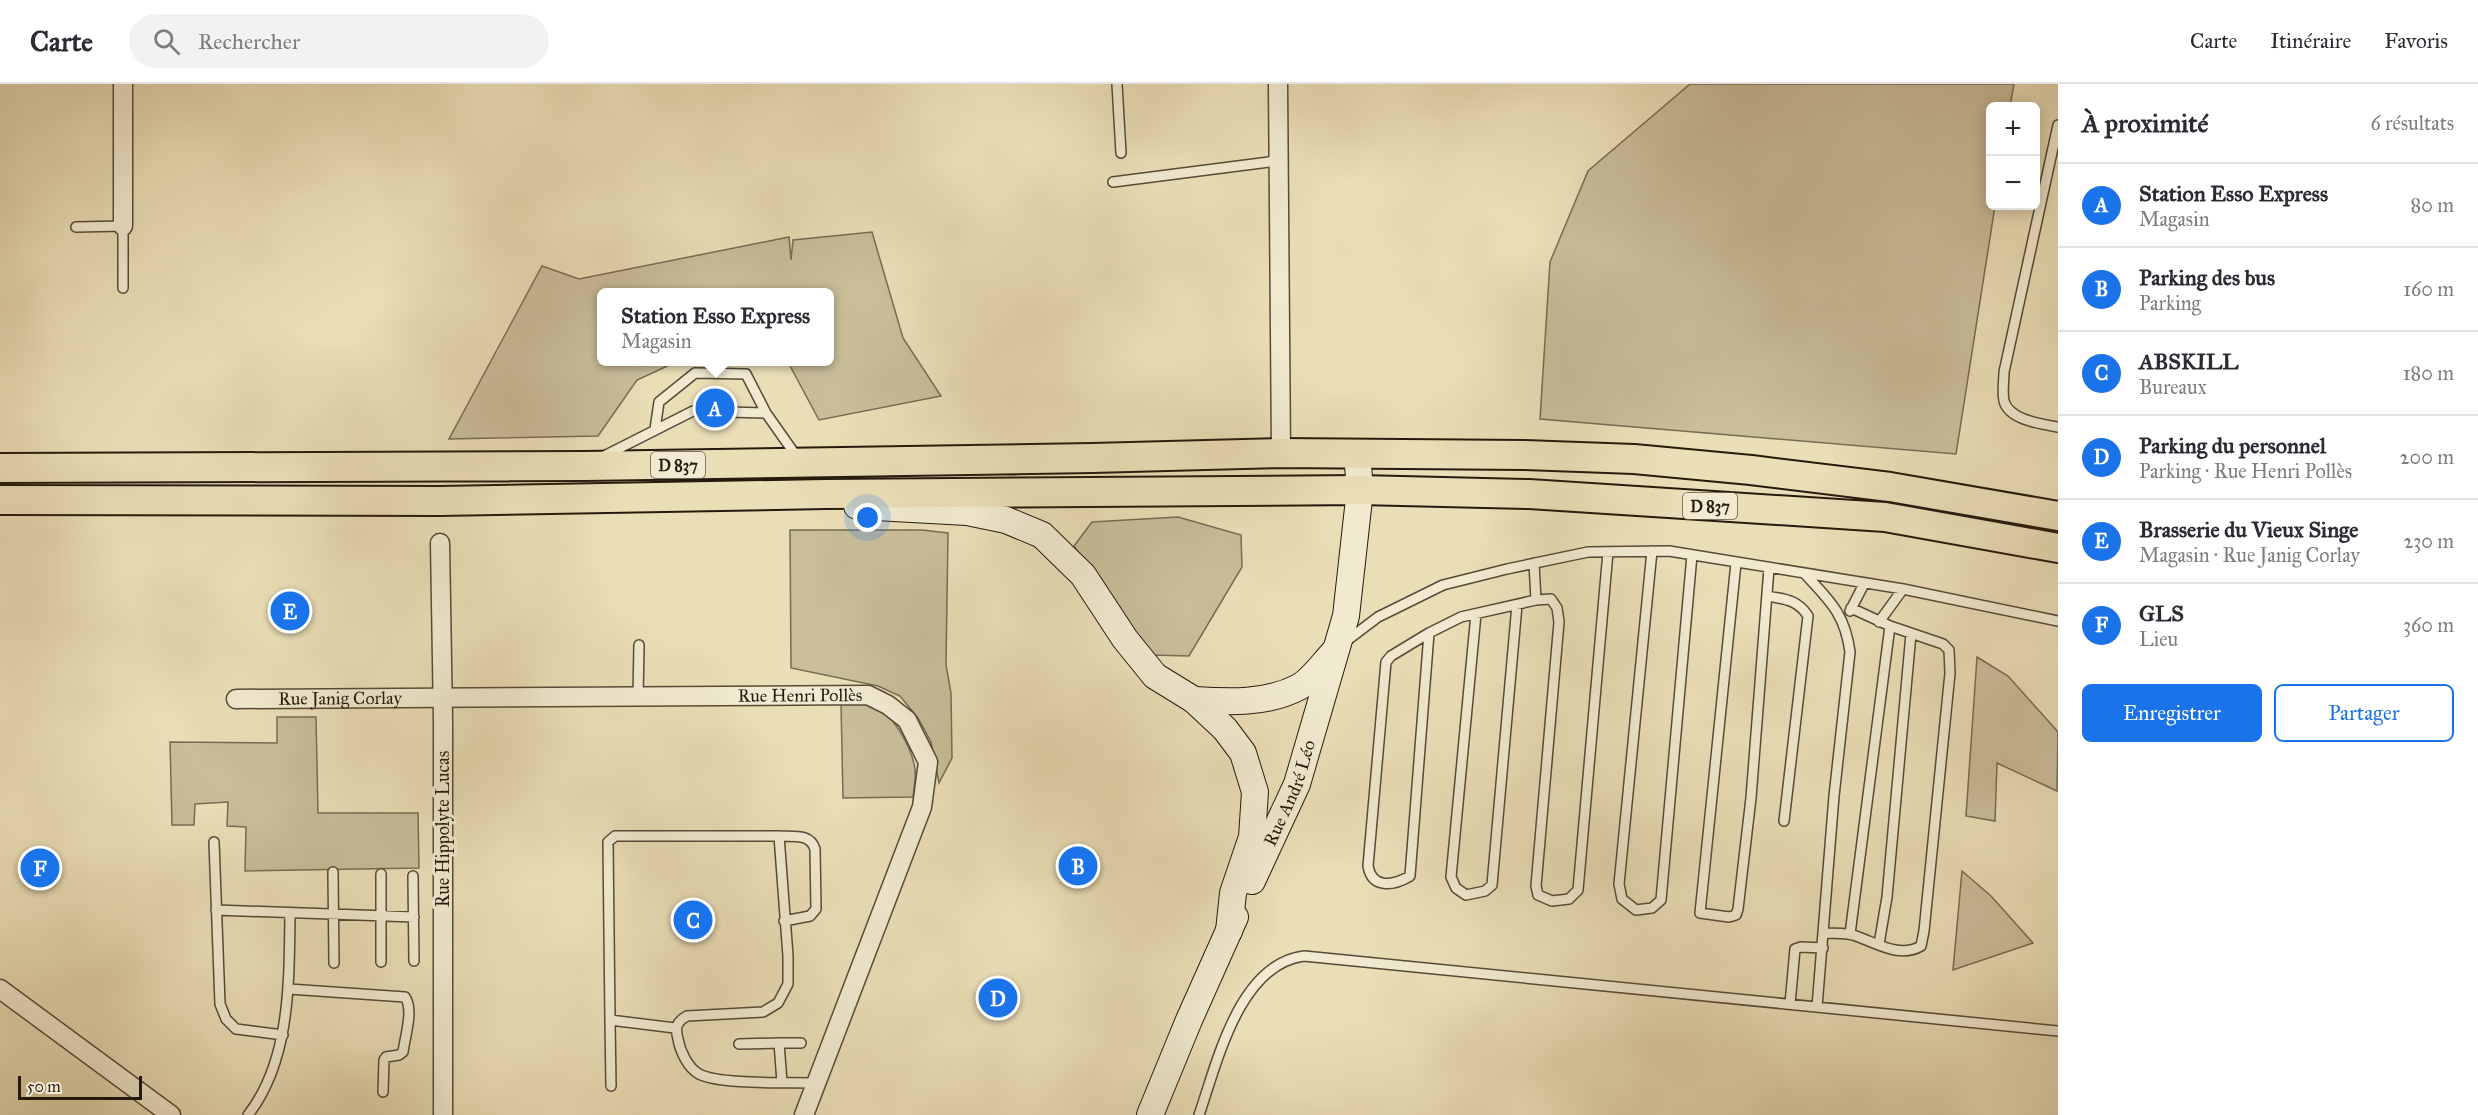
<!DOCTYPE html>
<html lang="fr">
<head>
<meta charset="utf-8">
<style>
  body { margin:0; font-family:"IM FELL Great Primer",serif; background:#f2f2f3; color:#2b2b33 }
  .controls { position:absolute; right:18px; top:18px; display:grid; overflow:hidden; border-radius:9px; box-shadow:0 3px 15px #0003 }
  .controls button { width:54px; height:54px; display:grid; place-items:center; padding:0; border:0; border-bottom:2px solid #e1e1e2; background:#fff; color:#2b2b33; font:30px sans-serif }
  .scale { position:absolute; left:18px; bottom:15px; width:124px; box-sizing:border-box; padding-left:6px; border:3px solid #251a0e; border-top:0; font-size:16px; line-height:21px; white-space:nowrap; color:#251a0e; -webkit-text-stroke:4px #f1ead0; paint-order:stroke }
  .you { position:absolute; left:868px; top:434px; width:21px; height:21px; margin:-15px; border:4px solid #fff; border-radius:50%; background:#1a73e8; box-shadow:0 0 0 9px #1a73e833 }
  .badge { display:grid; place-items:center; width:39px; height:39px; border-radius:50%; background:#1a73e8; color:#fff; font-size:20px; font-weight:700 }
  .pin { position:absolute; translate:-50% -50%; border:3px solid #fff; box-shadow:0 2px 6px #0006 }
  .popup { position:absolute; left:597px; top:204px; width:237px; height:78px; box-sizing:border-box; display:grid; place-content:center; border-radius:9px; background:#fff; filter:drop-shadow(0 2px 4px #0005); font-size:20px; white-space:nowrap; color:#7c7c81 }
  .popup b { font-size:22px; color:#2b2b33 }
  .popup::after { content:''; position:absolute; left:50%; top:100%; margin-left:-12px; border:12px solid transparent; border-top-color:#fff }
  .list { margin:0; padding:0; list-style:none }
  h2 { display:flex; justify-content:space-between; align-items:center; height:78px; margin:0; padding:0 24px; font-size:26px }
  h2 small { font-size:20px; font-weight:400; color:#7c7c81 }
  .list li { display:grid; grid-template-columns:39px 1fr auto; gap:18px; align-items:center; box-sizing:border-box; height:84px; padding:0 24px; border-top:2px solid #e1e1e2 }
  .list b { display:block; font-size:22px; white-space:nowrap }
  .list p { margin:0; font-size:20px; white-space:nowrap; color:#7c7c81 }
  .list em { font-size:20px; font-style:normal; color:#7c7c81 }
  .actions { display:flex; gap:12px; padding:18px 24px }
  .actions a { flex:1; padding:14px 0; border:2px solid #1a73e8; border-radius:9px; text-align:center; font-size:21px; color:#1a73e8 }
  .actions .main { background:#1a73e8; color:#fff }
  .icon { flex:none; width:33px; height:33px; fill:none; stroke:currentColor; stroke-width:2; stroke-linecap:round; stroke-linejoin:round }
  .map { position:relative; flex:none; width:2058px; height:1031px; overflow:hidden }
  header { display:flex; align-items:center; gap:36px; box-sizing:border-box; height:84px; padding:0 30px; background:#fff; border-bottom:2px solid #e1e1e2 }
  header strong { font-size:28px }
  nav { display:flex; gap:33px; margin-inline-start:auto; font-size:21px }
  .search { width:420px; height:54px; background:#f2f2f3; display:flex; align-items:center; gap:15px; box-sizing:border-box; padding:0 21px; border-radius:33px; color:#7c7c81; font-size:22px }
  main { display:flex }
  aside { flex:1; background:#fff }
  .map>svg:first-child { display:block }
</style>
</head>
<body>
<header>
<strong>Carte</strong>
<div class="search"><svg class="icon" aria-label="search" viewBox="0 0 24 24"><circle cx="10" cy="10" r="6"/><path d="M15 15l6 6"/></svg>Rechercher</div>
<nav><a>Carte</a><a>Itinéraire</a><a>Favoris</a></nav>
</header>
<main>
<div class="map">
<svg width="2058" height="1031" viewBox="0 0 2058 1031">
  <rect width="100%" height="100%" fill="#eadeb7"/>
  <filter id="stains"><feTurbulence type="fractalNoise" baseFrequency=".00333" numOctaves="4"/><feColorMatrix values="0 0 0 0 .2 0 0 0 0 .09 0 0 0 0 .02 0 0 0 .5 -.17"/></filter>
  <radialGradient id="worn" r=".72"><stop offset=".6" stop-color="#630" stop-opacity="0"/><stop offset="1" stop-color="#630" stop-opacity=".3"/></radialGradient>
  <path fill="#c9bd9a" stroke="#776c54" stroke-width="1.5" d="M1690 0H2014L2010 22H1990V122H1995L1956 370 1540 335 1550 178 1588 87Z
    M872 148 903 254 941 312 819 336 788 278H829V208H601V278H676L637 296 598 352 449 355 542 182 579 195 789 153 791 176 793 156Z
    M1178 433 1241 451 1242 483 1189 572 1150 571 1074 462 1092 438Z
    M790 446H922L948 449 946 581 951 609 952 674 939 699 931 658 918 634 900 612 878 602 791 584Z
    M1977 573 2008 592 2058 648 2057 707 1997 679 1995 737 1966 732Z
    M841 620C850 620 862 618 870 620 892 626 912 664 915 685 916 694 914 704 913 713L843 714Z
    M277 633H316L318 729H418L419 784 245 787 246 743 227 742 228 718 195 720 194 741H172L170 658 277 659Z
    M1962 787 1991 812 2033 859 1953 886Z"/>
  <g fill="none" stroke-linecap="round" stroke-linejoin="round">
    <g stroke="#564b38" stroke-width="12">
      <path id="lane" d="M1117 0 1121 69
        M2058 41 2004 288C2004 296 2002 308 2004 317 2009 336 2041 340 2058 343
        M1113 98 1269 78 1279 74
        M76 143 123 142V204
        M655 345 659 318 695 289 746 290 766 329
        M604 372 693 327 766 329 797 373
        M1652 467 1619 800 1622 815 1636 826 1652 824 1661 816 1692 471
        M1736 479 1700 829 1729 833 1736 831 1738 825 1751 714 1769 484
        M1805 490C1830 517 1845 530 1850 568L1834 712 1817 923
        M1767 512C1785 515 1798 516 1808 532L1784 737
        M1536 516 1551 515 1557 524 1559 538 1536 802 1538 811 1552 817 1569 815 1578 806 1608 468
        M1850 527 1864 500
        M1476 530 1451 793 1456 804 1466 811 1485 807 1492 801 1517 521
        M1879 538 1903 505
        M1429 549 1410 792C1393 802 1372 805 1368 782L1386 578 1391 572 1429 549 1461 533 1536 516 1534 479
        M1345 558 1378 533 1443 501 1507 485 1588 468 1669 467 1903 505 2058 537
        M638 613 639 561
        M779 752C793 753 810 749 815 765L816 825 810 832 784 837
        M214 758 220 920 226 935 236 945 283 951
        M333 788 334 879
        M413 792 414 877
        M216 826 414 833
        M1825 849C1834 849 1844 849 1853 851 1875 858 1899 875 1921 862L1924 847 1950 589 1949 566 1943 560 1890 542 1851 524
        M1850 850 1890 542
        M1879 860 1887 813 1911 550
        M381 878V790
        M289 905 405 913C414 926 405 952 403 968L399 971 386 973 384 976 383 1008
        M1790 920 1795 865 1801 863 1823 864
        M610 936 611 1002
        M675 944 610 936 608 758 615 752H779L788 872V900L778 919 763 928 687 932C676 938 675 944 678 955 680 967 688 984 699 990 720 1001 789 998 816 999
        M779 959H801
        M739 960 779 959 782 998
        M248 1031C291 976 289 896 290 830
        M1199 1031C1217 979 1239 880 1304 872L2058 947"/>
    </g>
    <g stroke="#564b38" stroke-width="21">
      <g id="street">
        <path d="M1278 0 1281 369"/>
        <path d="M123 142V0"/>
        <path d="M440 459 443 636V1031"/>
        <path id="s1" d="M236 615 868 611 888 621 907 636 928 678 922 723 804 1031"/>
        <path d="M0 905 171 1031"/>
      </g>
    </g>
    <g stroke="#251a0e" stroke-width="28">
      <g id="secondary">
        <path d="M857 422 967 428 1006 436 1042 451 1083 491 1125 555 1155 592 1194 616 1225 645 1243 669 1255 708 1252 753 1233 809 1229 847"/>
        <path d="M1194 616C1229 618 1267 620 1299 603 1312 596 1324 578 1335 567"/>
        <path id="s2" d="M1252 797 1297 700 1346 532 1360 406 1357 369"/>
        <path d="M1150 1031 1189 936 1235 833"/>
      </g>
    </g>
    <g stroke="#251a0e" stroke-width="32">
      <path id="primary" d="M0 384 585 382 1092 374 1281 369 1525 371 1634 375 1751 386 1890 403 2058 432
        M0 416 440 417 826 410 1360 406 1529 410 1885 433 2058 464"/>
    </g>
    <use href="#lane" stroke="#f1ead0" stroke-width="9"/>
    <use href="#street" stroke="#f1ead0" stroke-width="18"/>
    <use href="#secondary" stroke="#f1ead0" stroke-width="26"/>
    <use href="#primary" stroke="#eadeb7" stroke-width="28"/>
  </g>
  <g text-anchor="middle" stroke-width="6" stroke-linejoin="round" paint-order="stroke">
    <g fill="#f1ead0" stroke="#625848" stroke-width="1.5">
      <rect x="651" y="368" width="54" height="26" rx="4.5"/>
      <rect x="1683" y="409" width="54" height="26" rx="4.5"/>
    </g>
    <g font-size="16" font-weight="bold" fill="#251a0e">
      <text x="678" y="387">D 837</text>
      <text x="1710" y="428">D 837</text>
    </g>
    <g font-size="18" fill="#251a0e" stroke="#f1ead0">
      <text dy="6" stroke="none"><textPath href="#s1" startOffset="564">Rue Henri Pollès</textPath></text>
      <text dy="6" stroke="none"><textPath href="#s1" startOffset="104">Rue Janig Corlay</textPath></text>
      <text dy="6" stroke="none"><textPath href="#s2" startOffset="96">Rue André Léo</textPath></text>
      <text transform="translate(443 745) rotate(-90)" y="6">Rue Hippolyte Lucas</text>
    </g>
  </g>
  <rect width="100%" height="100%" filter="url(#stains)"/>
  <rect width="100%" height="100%" fill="url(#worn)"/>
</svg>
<div class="controls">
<button>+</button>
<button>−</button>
</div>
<div class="scale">50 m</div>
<div class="you"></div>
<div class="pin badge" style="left:715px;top:324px">A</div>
<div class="popup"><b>Station Esso Express</b>Magasin</div>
<div class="pin badge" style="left:1078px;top:782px">B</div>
<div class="pin badge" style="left:693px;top:836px">C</div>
<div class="pin badge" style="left:998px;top:914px">D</div>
<div class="pin badge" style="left:290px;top:527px">E</div>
<div class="pin badge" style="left:40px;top:784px">F</div>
</div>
<aside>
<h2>À proximité<small>6 résultats</small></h2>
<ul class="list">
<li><span class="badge">A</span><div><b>Station Esso Express</b><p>Magasin</p></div><em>80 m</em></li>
<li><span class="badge">B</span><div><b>Parking des bus</b><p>Parking</p></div><em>160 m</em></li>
<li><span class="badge">C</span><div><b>ABSKILL</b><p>Bureaux</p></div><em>180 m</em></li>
<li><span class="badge">D</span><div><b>Parking du personnel</b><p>Parking · Rue Henri Pollès</p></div><em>200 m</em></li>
<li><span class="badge">E</span><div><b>Brasserie du Vieux Singe</b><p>Magasin · Rue Janig Corlay</p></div><em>230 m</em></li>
<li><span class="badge">F</span><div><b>GLS</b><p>Lieu</p></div><em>360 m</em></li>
</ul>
<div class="actions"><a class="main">Enregistrer</a><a>Partager</a></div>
</aside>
</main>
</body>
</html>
